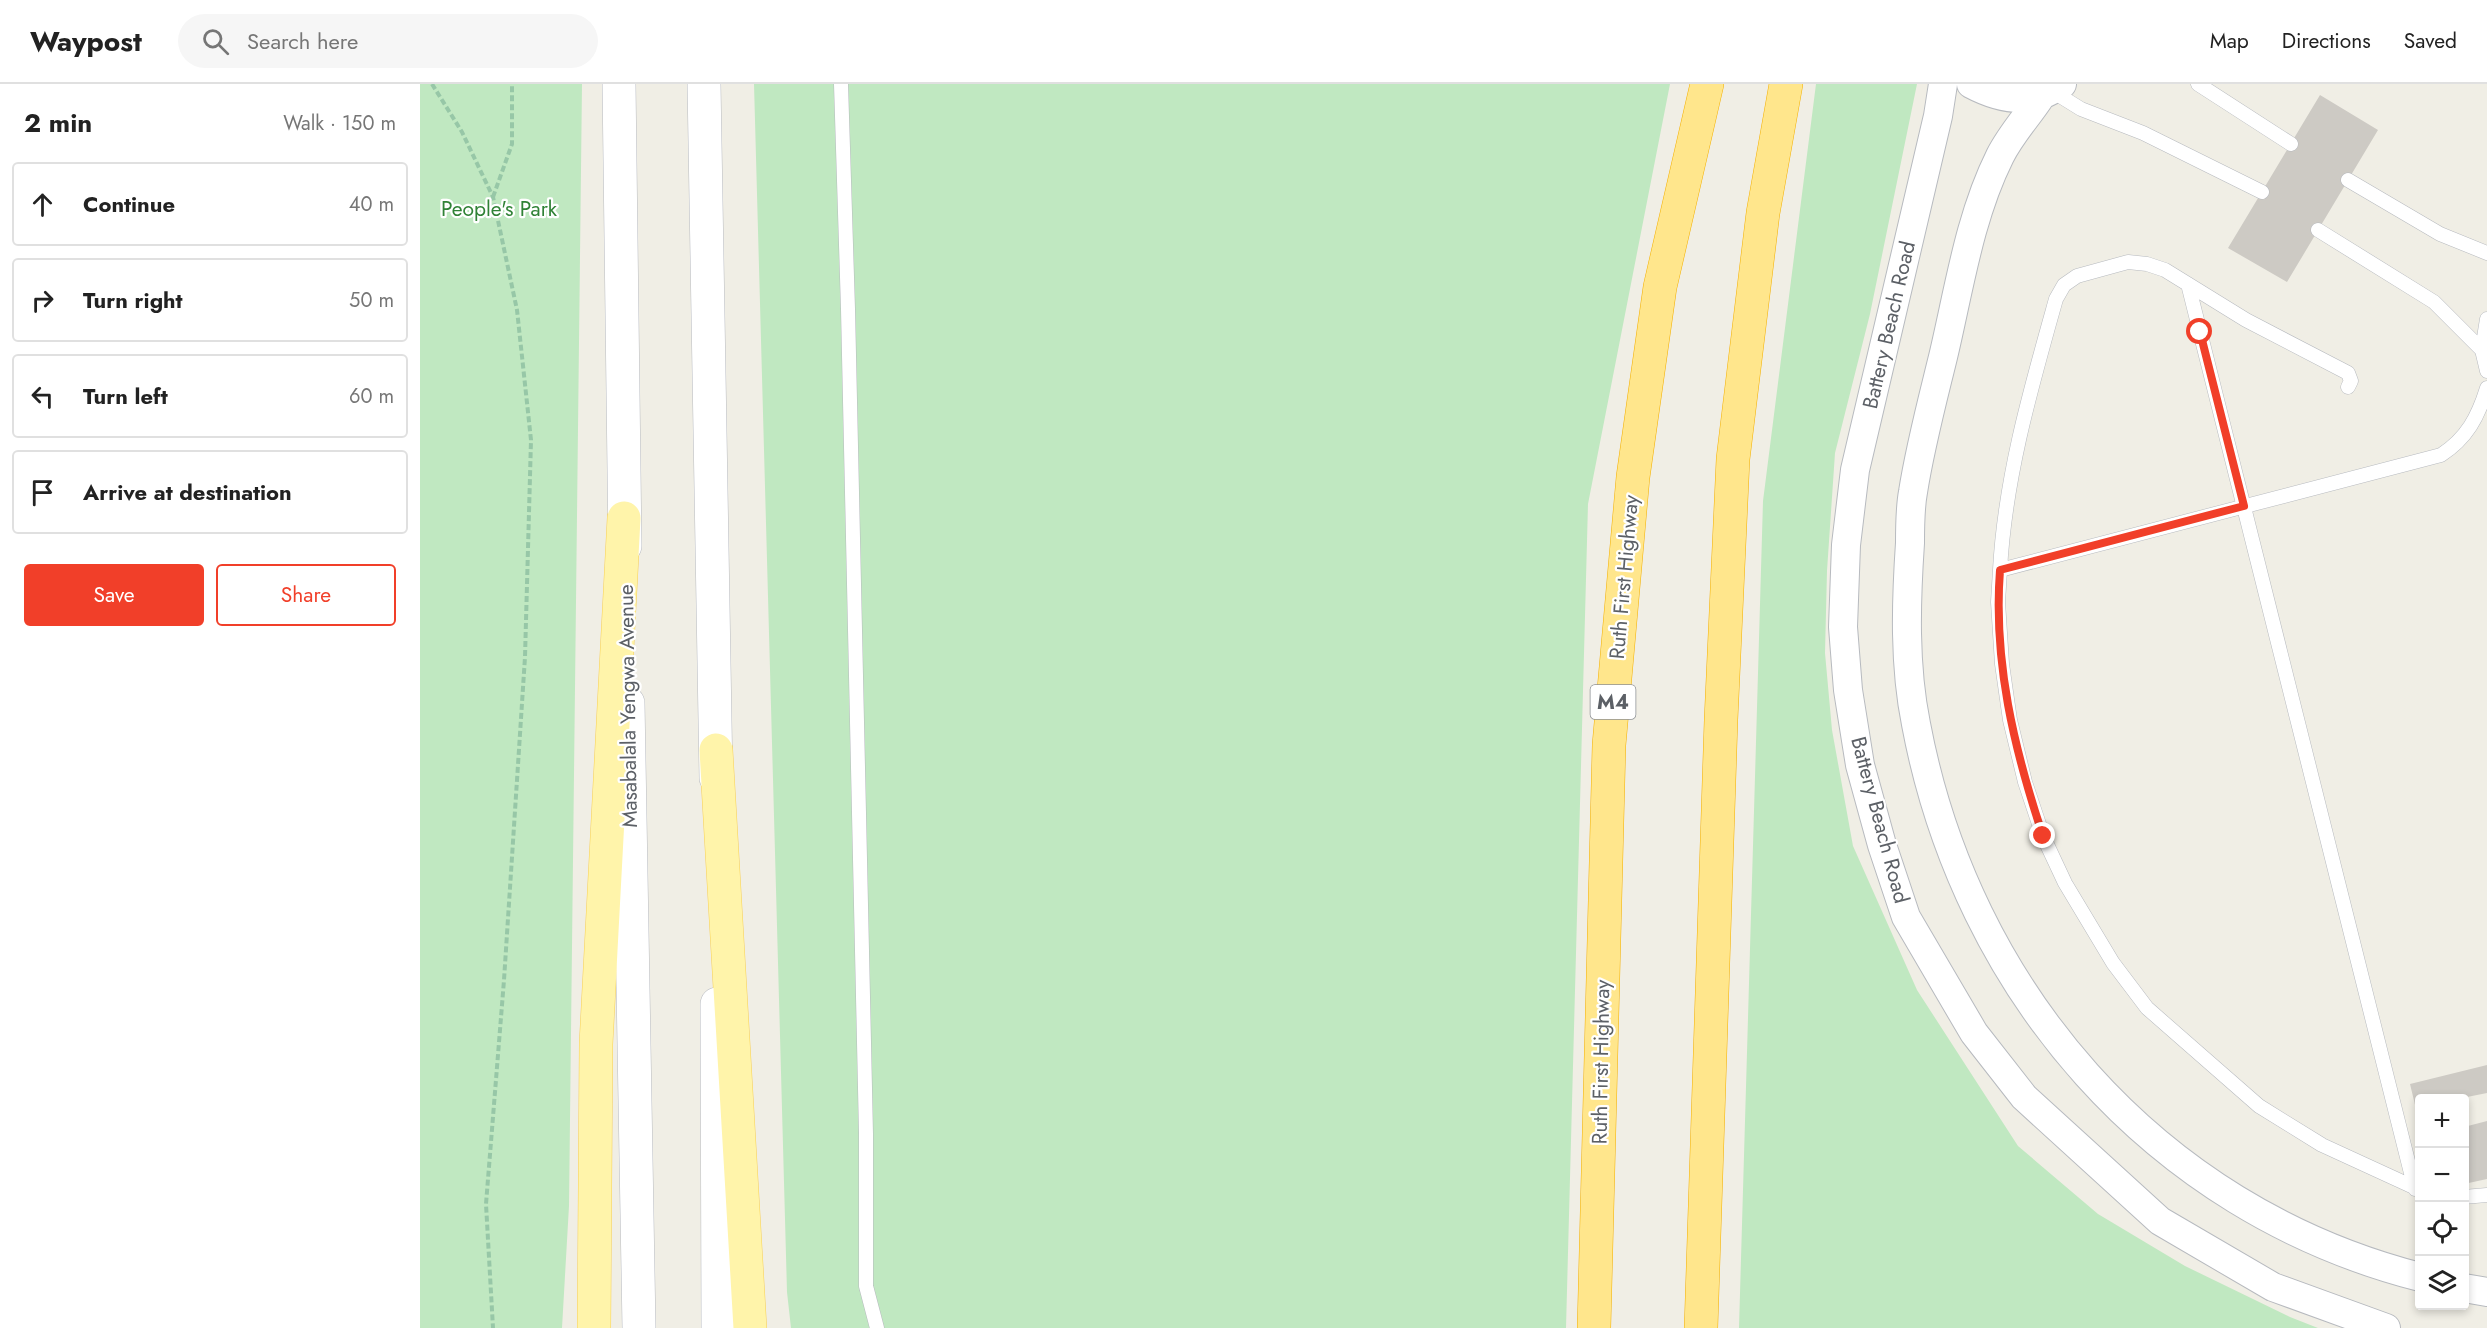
<!DOCTYPE html>
<html lang="en">
<head>
<meta charset="utf-8">
<style>
  body { margin:0; font-family:Jost,sans-serif; background:#f6f6f6; color:#222 }
  .controls { position:absolute; right:18px; bottom:18px; display:grid; overflow:hidden; border-radius:6px; box-shadow:0 3px 9px #0003 }
  .controls button { width:54px; height:54px; display:grid; place-items:center; padding:0; border:0; border-bottom:2px solid #e0e0e0; background:#fff; color:#222; font:30px sans-serif }
  .stop { position:absolute; width:18px; height:18px; margin:-14px; border:4px solid #f13f29; border-radius:50%; background:#fff }
  .stop.end { background:#f13f29; border-color:#fff; box-shadow:0 2px 6px #0008 }
  .list { margin:0; padding:0; list-style:none }
  h2 { display:flex; justify-content:space-between; align-items:center; height:78px; margin:0; padding:0 24px; font-size:26px }
  h2 small { font-size:20px; font-weight:400; color:#767676 }
  .list li { display:grid; grid-template-columns:39px 1fr auto; gap:18px; align-items:center; box-sizing:border-box; height:84px; margin:0 12px 12px; padding:0 12px; border:2px solid #e0e0e0; border-radius:6px }
  .list b { display:block; font-size:22px; white-space:nowrap }
  .list em { font-size:20px; font-style:normal; color:#767676 }
  .actions { display:flex; gap:12px; padding:18px 24px }
  .actions a { flex:1; padding:14px 0; border:2px solid #f13f29; border-radius:6px; text-align:center; font-size:21px; color:#f13f29 }
  .actions .main { background:#f13f29; color:#fff }
  .icon { flex:none; width:33px; height:33px; fill:none; stroke:currentColor; stroke-width:2; stroke-linecap:round; stroke-linejoin:round }
  .map { position:relative; flex:none; width:2067px; height:1244px; overflow:hidden }
  header { display:flex; align-items:center; gap:36px; box-sizing:border-box; height:84px; padding:0 30px; background:#fff; border-bottom:2px solid #e0e0e0 }
  header strong { font-size:28px }
  nav { display:flex; gap:33px; margin-inline-start:auto; font-size:21px }
  .search { width:420px; height:54px; background:#f6f6f6; display:flex; align-items:center; gap:15px; box-sizing:border-box; padding:0 21px; border-radius:33px; color:#767676; font-size:22px }
  main { display:flex }
  aside { flex:1; background:#fff }
  .map>svg:first-child { display:block }
</style>
</head>
<body>
<header>
<strong>Waypost</strong>
<div class="search"><svg class="icon" aria-label="search" viewBox="0 0 24 24"><circle cx="10" cy="10" r="6"/><path d="M15 15l6 6"/></svg>Search here</div>
<nav><a>Map</a><a>Directions</a><a>Saved</a></nav>
</header>
<main>
<aside>
<h2>2 min<small>Walk · 150 m</small></h2>
<ul class="list">
<li><svg class="icon" aria-label="ahead" viewBox="0 0 24 24"><path d="M12 20V5M6 11l6-6 6 6"/></svg><div><b>Continue</b></div><em>40 m</em></li>
<li><svg class="icon" aria-label="right" viewBox="0 0 24 24"><path d="M7 20v-9h11M14 6l5 5-5 5"/></svg><div><b>Turn right</b></div><em>50 m</em></li>
<li><svg class="icon" aria-label="left" viewBox="0 0 24 24"><path d="M17 20v-9H6M10 6l-5 5 5 5"/></svg><div><b>Turn left</b></div><em>60 m</em></li>
<li><svg class="icon" aria-label="arrive" viewBox="0 0 24 24"><path d="M6 21V4h12l-3 4 3 4H6"/></svg><div><b>Arrive at destination</b></div></li>
</ul>
<div class="actions"><a class="main">Save</a><a>Share</a></div>
</aside>
<div class="map">
<svg width="2067" height="1244" viewBox="0 0 2067 1244">
  <rect width="100%" height="100%" fill="#f0eee5"/>
  <path fill="#c0e8c1" d="M0 0H162L149 1122 142 1244H0Z
    M334 0H1250L1168 420 1146 1244H371L367 1208Z
    M1396 0H1497L1450 230 1415 369 1407 487 1405 569 1412 646 1433 762 1497 906 1598 1062 1678 1130 1765 1182 1870 1233 1898 1244H1319L1343 417Z"/>
  <path fill="#cdcac4" d="M1900 11 1958 46 1867 198 1808 164Z
    M2067 981V1009L2042 1014H2000V1025H1996L1990 1000Z
    M2067 1037V1095L2044 1100V1043Z"/>
  <g fill="none" stroke-linecap="round" stroke-linejoin="round">
    <g stroke="#b7babf" stroke-width="15">
      <path id="lane" d="M421 0 428 225 446 1050V1202L457 1244
        M1778 0 1871 60
        M1632 7 1661 25 1723 49 1842 108
        M1928 96 2020 150 2067 169
        M1898 146 2014 218 2062 266
        M1768 200 1995 1105
        M2067 235 2062 266 2067 287
        M1580 486C1585 393 1611 304 1636 215L1644 201 1657 192 1708 178 1727 180 1745 186 1826 236 1928 289 1931 297 1928 303
        M2000 1106 1902 1061 1839 1022 1727 924 1693 879 1645 799 1623 752 1605 698 1590 636 1582 580 1578 518 1580 486 2021 371C2047 354 2058 333 2067 304
        M2044 1113 2067 1111"/>
    </g>
    <g stroke="#b7babf" stroke-width="30">
      <path id="street" d="M1523 0 1518 32 1435 386 1426 461 1423 543 1428 606 1440 681 1462 761 1486 833 1554 949 1604 1013 1740 1137 1853 1203 1966 1244
        M1551 0C1581 16 1613 21 1642 0
        M1621 12C1608 32 1591 50 1580 72 1549 134 1539 206 1523 273 1512 318 1500 363 1493 408 1490 424 1490 442 1490 459 1486 518 1484 581 1496 640 1546 906 1734 1125 2000 1193
        M2044 1204 2067 1208"/>
    </g>
    <g stroke="#b8bbc1" stroke-width="34">
      <path id="secondary" d="M199 0 205 462
        M284 0 296 694
        M208 619 219 1244
        M297 920 298 1244"/>
    </g>
    <g stroke="#f8d055" stroke-width="34">
      <path id="primary" d="M296 666 330 1244
        M174 1244 176 960 204 434"/>
    </g>
    <g stroke="#f4b000" stroke-width="34">
      <path id="highway" d="M1174 1244 1189 661 1213 393 1240 203 1287 0
        M1281 1244 1301 636 1313 375 1343 129 1366 0"/>
    </g>
    <path stroke="#97c7a7" stroke-width="4" stroke-dasharray="6 3" stroke-linecap="butt" d="M12 0 42 48 73 113 97 226 111 356 105 573 84 896 66 1120 73 1244
      M73 113 92 60V0"/>
    <use href="#lane" stroke="#fff" stroke-width="14"/>
    <use href="#street" stroke="#fff" stroke-width="28"/>
    <use href="#secondary" stroke="#fff" stroke-width="33"/>
    <use href="#primary" stroke="#fff4aa" stroke-width="33"/>
    <use href="#highway" stroke="#ffe68c" stroke-width="33"/>
  </g>
  <g fill="none" stroke-linecap="round" stroke-linejoin="round">
    <path stroke="#f13f29" stroke-width="8" d="M1623 752C1594 665 1573 577 1580 486L1824 422 1780 248"/>
  </g>
  <g text-anchor="middle" stroke-width="4.5" stroke-linejoin="round" paint-order="stroke">
    <rect fill="#fff" stroke="#8d9094" stroke-width="1.5" x="1170.5" y="601" width="45" height="34" rx="4.5"/>
    <g font-size="20" font-weight="bold" fill="#5c6066">
      <text x="1193" y="625">M4</text>
    </g>
    <g font-size="21" fill="#308236" stroke="#fff">
      <text x="79" y="132">People's Park</text>
    </g>
    <g font-size="21" fill="#5c6066" stroke="#fff">
      <text transform="translate(1469 241) rotate(-77)" y="7">Battery Beach Road</text>
      <text transform="translate(1204 493) rotate(-85)" y="7">Ruth First Highway</text>
      <text transform="translate(208 622) rotate(-91)" y="7">Masabalala Yengwa Avenue</text>
      <text transform="translate(1460 736) rotate(75)" y="7">Battery Beach Road</text>
      <text transform="translate(1181 978) rotate(-89)" y="7">Ruth First Highway</text>
    </g>
  </g>
</svg>
<div class="controls">
<button>+</button>
<button>−</button>
<button><svg class="icon" aria-label="locate" viewBox="0 0 24 24"><circle cx="12" cy="12" r="6"/><path d="M12 2v4M12 18v4M2 12h4M18 12h4"/></svg></button>
<button><svg class="icon" aria-label="layers" viewBox="0 0 24 24"><path d="M12 4l9 5-9 5-9-5zM3 14l9 5 9-5"/></svg></button>
</div>
<div class="stop" style="left:1780px;top:248px"></div>
<div class="stop end" style="left:1623px;top:752px"></div>
</div>
</main>
</body>
</html>
